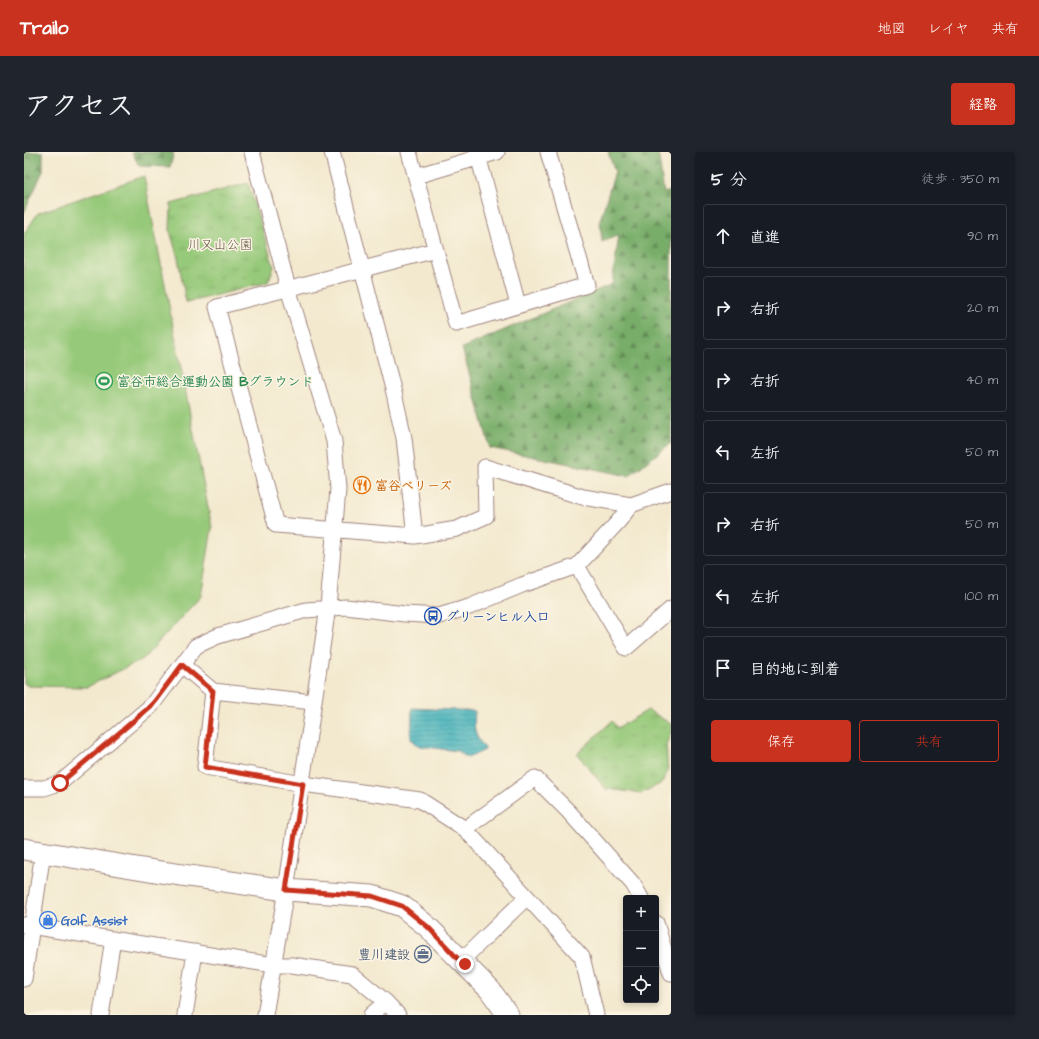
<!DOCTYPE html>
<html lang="ja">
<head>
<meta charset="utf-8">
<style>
  body { margin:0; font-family:"Architects Daughter","Klee One",sans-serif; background:#20242c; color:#f1f3f6 }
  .controls { position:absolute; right:12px; bottom:12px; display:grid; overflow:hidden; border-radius:4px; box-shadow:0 2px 6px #0003 }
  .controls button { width:36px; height:36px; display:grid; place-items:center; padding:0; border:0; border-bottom:1px solid #363941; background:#171b24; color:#f1f3f6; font:20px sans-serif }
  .stop { position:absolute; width:12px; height:12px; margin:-9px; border:3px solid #c8321e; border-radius:50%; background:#fff }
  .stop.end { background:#c8321e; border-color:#fff; box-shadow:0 1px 4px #0008 }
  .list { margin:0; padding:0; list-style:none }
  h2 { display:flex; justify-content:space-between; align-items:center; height:52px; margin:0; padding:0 16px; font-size:17px }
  h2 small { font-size:13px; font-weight:400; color:#9ea1a6 }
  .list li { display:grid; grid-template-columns:26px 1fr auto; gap:12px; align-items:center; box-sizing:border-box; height:64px; margin:0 8px 8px; padding:0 8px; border:1px solid #363941; border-radius:4px }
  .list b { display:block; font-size:15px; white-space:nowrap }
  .list em { font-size:13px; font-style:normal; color:#9ea1a6 }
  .actions { display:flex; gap:8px; padding:12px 16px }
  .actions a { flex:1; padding:9px 0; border:1px solid #c8321e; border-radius:4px; text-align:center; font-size:14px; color:#c8321e }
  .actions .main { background:#c8321e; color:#fff }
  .icon { flex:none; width:22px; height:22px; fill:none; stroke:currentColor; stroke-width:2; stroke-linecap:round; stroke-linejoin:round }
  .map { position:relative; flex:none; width:647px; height:863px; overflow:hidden; border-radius:4px }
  header { display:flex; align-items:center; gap:24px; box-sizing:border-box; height:56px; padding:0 20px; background:#c8321e; color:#fff }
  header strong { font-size:19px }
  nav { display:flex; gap:22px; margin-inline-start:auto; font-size:14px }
  .intro { display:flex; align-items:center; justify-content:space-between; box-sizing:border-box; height:96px; padding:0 24px }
  h1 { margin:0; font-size:28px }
  .button { padding:10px 18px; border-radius:4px; background:#c8321e; color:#fff; font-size:14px; font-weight:700 }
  main { display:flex; gap:24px; padding:0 24px }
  aside { flex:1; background:#171b24; border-radius:4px; box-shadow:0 2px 6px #0003 }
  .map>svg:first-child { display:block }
</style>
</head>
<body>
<header>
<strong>Trailo</strong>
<nav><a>地図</a><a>レイヤ</a><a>共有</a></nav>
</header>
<div class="intro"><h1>アクセス</h1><a class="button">経路</a></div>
<main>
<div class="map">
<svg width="647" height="863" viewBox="0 0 647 863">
  <defs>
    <pattern id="forest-firs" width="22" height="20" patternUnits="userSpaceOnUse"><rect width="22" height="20" fill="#78ad69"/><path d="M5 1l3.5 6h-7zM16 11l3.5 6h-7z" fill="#648c57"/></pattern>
    <pattern id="park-tufts" width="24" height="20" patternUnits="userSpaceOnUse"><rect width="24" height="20" fill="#96c979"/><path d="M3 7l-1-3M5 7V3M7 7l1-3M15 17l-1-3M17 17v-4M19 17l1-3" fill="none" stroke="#83ac69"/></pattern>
    <pattern id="water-rules" width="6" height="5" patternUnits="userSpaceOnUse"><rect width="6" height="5" fill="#42b2bb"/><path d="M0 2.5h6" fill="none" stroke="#399098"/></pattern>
  </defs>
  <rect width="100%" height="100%" fill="#fcf5e5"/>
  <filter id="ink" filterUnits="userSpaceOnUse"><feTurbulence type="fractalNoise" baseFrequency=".025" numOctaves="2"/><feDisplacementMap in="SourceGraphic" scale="8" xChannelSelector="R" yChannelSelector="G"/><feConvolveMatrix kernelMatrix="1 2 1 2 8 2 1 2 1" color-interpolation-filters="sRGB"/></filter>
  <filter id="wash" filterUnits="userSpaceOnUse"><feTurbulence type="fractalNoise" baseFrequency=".012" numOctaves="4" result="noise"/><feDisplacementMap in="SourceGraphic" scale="16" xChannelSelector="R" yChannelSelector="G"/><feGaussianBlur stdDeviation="0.9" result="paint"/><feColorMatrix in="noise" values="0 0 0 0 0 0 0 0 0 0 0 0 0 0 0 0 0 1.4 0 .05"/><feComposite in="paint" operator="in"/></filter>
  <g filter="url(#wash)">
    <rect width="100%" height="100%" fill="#f3e9cf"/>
    <path fill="#96c979" stroke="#707452" d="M120 24 188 376 177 444 119 507 63 535 4 534 0 531V82L14 61Z"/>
    <path fill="url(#forest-firs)" stroke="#61664a" d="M0 0H19V19L0 61Z
      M108 0H150L146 15 115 14Z
      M584 0H634L640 41 647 39V291L605 324 466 296 438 196 588 132 595 83 578 90 576 68 591 20Z"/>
    <path fill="url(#park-tufts)" stroke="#707452" d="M224 31 250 115 244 130 162 151 154 106 146 79 147 52Z
      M624 558 647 572V580L642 593 644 619 638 631 618 641 582 637 553 602 588 569 593 576Z"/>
    <path fill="url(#water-rules)" stroke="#466873" d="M388 556 451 559C450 578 449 581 461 596V598L444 606 433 599 395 594 387 587Z"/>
  </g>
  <g filter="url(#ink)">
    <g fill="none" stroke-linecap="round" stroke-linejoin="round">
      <g stroke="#9e847d" stroke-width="17">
        <path id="street" d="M228 0 264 136 310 289 314 337 304 455 262 738 241 863
          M308 0 370 241 380 286 391 384
          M385 0 432 172 563 133 524 0
          M453 0 494 153
          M392 24 473 0
          M412 98 193 155 252 373 391 384 433 377 462 364 461 315 559 345 607 353 647 339
          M553 414 602 496 647 457
          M158 513 189 539 289 550
          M189 539 181 615 279 632 396 648 441 677 558 805 572 863
          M0 636H20L36 631 127 554 172 494 194 484 282 458 322 455 381 462 415 464 445 455 498 433 553 414 594 370 607 353
          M441 677 511 626 545 660 609 732 617 746
          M632 771 647 821
          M0 773 249 813H268L328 822 362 850 347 863
          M435 808 444 802 503 745
          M0 827 19 700
          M362 850 374 863
          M77 863 89 787
          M161 863 171 800"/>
      </g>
      <g stroke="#9e847d" stroke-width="23">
        <path id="secondary" d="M0 697 137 720 262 738 348 744 378 754 404 775 466 838 484 863"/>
      </g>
      <use href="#street" stroke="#fff" stroke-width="15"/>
      <use href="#secondary" stroke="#fff" stroke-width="21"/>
    </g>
  </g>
  <g fill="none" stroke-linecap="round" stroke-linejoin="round" filter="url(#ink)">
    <path stroke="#c8321e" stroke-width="5" d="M36 631 127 554 158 513 189 539 181 615 279 632 262 738 348 744 378 754 404 775 435 808 441 812"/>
  </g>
  <defs>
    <g id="stadium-ring" transform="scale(0.9)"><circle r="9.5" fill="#fcf5e5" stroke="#2e9e5b" stroke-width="1.5"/><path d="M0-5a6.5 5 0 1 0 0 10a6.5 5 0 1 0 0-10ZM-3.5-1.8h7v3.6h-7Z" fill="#2e9e5b"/></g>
    <g id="restaurant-ring" transform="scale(0.9)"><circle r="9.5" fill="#fcf5e5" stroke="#e8710a" stroke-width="1.5"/><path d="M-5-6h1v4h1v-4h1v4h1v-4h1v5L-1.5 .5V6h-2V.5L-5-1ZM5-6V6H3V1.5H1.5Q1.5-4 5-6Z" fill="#e8710a"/></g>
    <g id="bus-ring" transform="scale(0.9)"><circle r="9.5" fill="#fcf5e5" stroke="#1a4fb4" stroke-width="1.5"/><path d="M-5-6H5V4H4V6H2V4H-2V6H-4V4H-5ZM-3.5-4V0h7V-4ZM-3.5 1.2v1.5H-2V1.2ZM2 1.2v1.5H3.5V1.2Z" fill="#1a4fb4"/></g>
    <g id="shop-ring" transform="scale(0.9)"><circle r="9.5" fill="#fcf5e5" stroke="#3f7fe0" stroke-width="1.5"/><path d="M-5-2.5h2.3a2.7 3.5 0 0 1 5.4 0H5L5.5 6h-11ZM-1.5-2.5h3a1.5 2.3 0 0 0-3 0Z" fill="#3f7fe0"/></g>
    <g id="office-ring" transform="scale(0.9)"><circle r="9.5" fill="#fcf5e5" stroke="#5c6f8a" stroke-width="1.5"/><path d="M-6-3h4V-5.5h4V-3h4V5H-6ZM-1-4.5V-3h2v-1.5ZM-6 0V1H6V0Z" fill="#5c6f8a"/></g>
  </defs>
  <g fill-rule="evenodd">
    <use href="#stadium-ring" x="80" y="229"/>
    <use href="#restaurant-ring" x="338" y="333"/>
    <use href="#bus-ring" x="409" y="464"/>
    <use href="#shop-ring" x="24" y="768"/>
    <use href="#office-ring" x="399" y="802"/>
  </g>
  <g text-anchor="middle" stroke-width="3" stroke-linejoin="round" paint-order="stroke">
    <g font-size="13" fill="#615242" stroke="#fcf5e5">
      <text x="196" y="97">川又山公園</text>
    </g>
    <g font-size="13" font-weight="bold" fill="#27864d" stroke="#fcf5e5" text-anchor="start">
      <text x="93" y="234">富谷市総合運動公園 Bグラウンド</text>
    </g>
    <g font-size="13" font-weight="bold" fill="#c56008" stroke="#fcf5e5" text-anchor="start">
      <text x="351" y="338">富谷ベリーズ</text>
    </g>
    <g font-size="13" font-weight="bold" fill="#164399" stroke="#fcf5e5" text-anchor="start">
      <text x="422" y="469">グリーンヒル入口</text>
    </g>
    <g font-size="13" font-weight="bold" fill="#366cbe" stroke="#fcf5e5" text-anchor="start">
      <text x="37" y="773">Golf Assist</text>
    </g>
    <g font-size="13" font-weight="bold" fill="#4e5e75" stroke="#fcf5e5" text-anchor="end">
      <text x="386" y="807">豊川建設</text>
    </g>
  </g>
</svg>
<div class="controls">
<button>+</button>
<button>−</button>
<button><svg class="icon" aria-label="locate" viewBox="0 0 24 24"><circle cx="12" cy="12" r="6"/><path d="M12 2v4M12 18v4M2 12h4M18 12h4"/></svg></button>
</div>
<div class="stop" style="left:36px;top:631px"></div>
<div class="stop end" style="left:441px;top:812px"></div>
</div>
<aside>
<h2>5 分<small>徒歩 · 350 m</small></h2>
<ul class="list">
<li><svg class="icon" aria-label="ahead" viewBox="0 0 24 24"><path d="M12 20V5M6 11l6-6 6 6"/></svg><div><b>直進</b></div><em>90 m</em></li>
<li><svg class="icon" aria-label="right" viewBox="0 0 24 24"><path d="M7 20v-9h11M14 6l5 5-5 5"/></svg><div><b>右折</b></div><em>20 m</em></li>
<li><svg class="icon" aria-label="right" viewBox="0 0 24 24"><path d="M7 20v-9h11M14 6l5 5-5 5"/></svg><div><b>右折</b></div><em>40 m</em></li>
<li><svg class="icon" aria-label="left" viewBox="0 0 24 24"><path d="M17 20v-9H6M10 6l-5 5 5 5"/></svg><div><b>左折</b></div><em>50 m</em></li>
<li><svg class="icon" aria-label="right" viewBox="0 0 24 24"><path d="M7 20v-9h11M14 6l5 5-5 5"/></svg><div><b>右折</b></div><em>50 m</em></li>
<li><svg class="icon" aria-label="left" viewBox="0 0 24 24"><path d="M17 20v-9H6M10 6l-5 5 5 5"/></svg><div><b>左折</b></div><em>100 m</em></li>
<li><svg class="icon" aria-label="arrive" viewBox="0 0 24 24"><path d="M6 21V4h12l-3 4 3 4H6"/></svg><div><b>目的地に到着</b></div></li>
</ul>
<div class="actions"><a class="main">保存</a><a>共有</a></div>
</aside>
</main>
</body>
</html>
